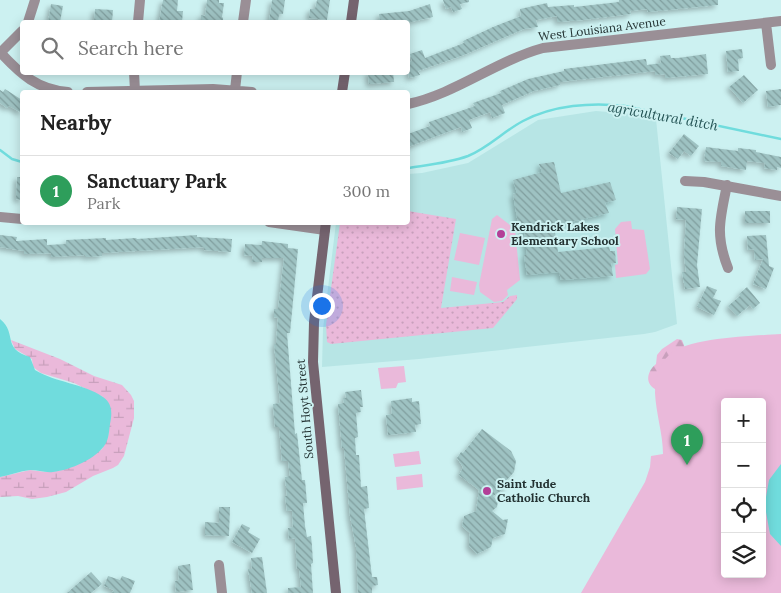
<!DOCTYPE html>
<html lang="en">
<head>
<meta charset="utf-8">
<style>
  body { margin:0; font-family:Lora,serif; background:#f6f6f6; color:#222 }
  .controls { position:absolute; right:15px; bottom:15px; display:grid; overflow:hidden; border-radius:5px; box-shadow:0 2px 12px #0003 }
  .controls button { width:45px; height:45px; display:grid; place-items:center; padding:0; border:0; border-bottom:1px solid #e0e0e0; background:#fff; color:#222; font:25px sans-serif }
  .you { position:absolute; left:321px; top:305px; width:18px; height:18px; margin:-12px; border:4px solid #fff; border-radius:50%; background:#1a73e8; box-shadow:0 0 0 8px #1a73e833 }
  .badge { display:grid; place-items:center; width:32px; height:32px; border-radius:50%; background:#111827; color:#fff; font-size:16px; font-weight:700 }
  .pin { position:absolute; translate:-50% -41px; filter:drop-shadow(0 1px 2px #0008) }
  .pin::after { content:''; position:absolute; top:26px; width:18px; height:15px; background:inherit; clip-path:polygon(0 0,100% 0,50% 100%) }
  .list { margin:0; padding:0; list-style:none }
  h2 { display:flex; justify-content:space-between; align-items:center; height:65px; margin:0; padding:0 20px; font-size:21px }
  h2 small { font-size:16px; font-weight:400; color:#767676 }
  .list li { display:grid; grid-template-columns:32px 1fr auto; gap:15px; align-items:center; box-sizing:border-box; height:70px; padding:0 20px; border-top:1px solid #e0e0e0 }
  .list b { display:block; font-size:19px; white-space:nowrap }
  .list p { margin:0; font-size:16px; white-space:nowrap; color:#767676 }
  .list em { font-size:16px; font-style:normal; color:#767676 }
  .icon { flex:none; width:28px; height:28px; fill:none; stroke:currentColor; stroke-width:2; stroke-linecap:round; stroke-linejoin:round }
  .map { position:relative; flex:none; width:781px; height:593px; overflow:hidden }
  .search { position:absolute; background:#fff; box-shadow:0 2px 12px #0003; left:20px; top:20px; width:390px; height:55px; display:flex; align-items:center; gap:12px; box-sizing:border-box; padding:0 18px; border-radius:5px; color:#767676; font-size:19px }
  .panel { position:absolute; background:#fff; box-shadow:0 2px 12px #0003; left:20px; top:90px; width:390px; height:135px; border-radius:5px }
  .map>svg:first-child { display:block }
</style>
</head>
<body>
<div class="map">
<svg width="781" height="593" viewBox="0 0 781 593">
  <defs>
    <pattern id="grass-dots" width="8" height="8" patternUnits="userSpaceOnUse" patternTransform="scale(1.25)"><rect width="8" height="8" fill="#eab9da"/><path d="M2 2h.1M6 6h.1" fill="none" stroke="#c8a0bc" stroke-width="1.8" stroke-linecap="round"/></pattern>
    <pattern id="forest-firs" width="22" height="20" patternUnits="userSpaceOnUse" patternTransform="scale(1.25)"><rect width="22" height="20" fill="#eab9da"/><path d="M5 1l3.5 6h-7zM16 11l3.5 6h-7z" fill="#c8a0bc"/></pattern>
    <pattern id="wetland-marsh" width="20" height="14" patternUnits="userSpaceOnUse" patternTransform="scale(1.25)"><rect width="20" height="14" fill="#eab9da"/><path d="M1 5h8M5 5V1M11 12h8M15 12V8" fill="none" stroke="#c8a0bc"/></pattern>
    <pattern id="building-back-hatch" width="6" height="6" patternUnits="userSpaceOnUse" patternTransform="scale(1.25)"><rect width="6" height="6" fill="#9ec2c2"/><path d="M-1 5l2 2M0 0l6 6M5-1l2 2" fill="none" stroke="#809e9e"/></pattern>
    <filter id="shadow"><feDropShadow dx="-3" dy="3" stdDeviation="2.5" flood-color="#0004"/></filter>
  </defs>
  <rect width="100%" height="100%" fill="#ccf1f1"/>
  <path fill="#b7e5e5" d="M596 111 633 114 656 119 677 324 655 332 644 334 419 359 322 367 323 329 336 223 408 222V174L422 173 468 163 538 120Z"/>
  <path fill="url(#grass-dots)" d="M408 211 456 219 441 308 503 302 510 296 517 295V299L493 328 331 344 327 342 326 325 340 223 408 222Z"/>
  <path fill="url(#forest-firs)" d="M677 339 682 340 685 348 660 391C645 387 645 373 656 364L657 355 662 349Z"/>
  <path fill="url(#wetland-marsh)" d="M11 340 60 359 94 376 122 385 131 395 134 401V418L124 456 118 465 113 468 93 476 66 492 47 497 32 499 18 496 0 497V477L30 470 46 472 58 471 78 464 102 449 108 437 109 427 103 397 74 383 41 373 33 367 32 359 15 349Z"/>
  <path fill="#eab9da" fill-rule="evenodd" d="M497 215 515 229 520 280 507 290 508 295 502 301 494 302 480 292 479 285 492 219Z
    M631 221 632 229 644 230 650 269 646 274 616 278 615 265 618 264 615 229 621 222Z
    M460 233 485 238 479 265 454 260Z
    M452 277 477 282 474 295 450 291Z
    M781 334V593H581L645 482 650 467 651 456 663 454C663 434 656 414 655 393 655 380 659 364 669 355 688 337 754 336 781 334ZM725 402H762V574H725Z
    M404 366 406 382 398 383 396 388 381 389 378 368Z
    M419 451 421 464 395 467 393 454Z
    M422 474 423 487 397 490 396 477Z"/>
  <path fill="#70dcdd" d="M0 319C18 334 1 348 30 357L35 370C56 383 83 383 103 397 113 404 112 414 110 424 109 431 109 437 106 443 97 459 70 470 53 472 45 473 38 470 30 470 20 471 10 475 0 477Z
    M781 464V546L770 534 766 512V497L769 480Z"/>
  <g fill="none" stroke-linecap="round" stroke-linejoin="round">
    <path stroke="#70dcdd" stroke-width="2.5" d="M0 150 12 159 22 162
      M408 168C427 165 449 163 468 156 488 148 504 131 523 121 553 105 592 102 625 106L781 139"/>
  </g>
  <path fill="url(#building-back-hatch)" filter="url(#shadow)" d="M163 0H178L177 11H183L182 22H159Z
    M207 0H219V3H224L222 17 223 18V22H201V15L205 16Z
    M272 0H285L283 14H279L278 22H269Z
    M317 0H330L327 20 309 18 310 9H315Z
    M443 0H469V2L460 4 462 9 453 12 451 7 446 9Z
    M619 0H718V5L648 12 647 9 630 11 631 14 583 20 557 22V16L536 20 538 27 524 29 464 55 418 71 420 75 409 78 408 62 412 61 410 54 422 50 425 58 464 43 463 41 493 27 521 16 520 9 547 3 548 7 574 5V7L619 2Z
    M51 4 63 6 60 22H48Z
    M430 4 433 17 411 22H380L379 14 409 11Z
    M95 9 113 10 112 22H94Z
    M742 49 743 58 738 59 739 71 728 72 726 51Z
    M706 54 708 74 665 78V74L655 75V71L560 82V85L534 91 502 105 505 113 492 118 490 112 469 120 472 128 462 132 461 127 408 147V134L430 126 429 122 475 106 473 103 501 93 500 91 528 79 564 71V69L646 59 647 65 661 63 660 56 670 55 671 58H678Z
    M368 72H393L394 82 369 84Z
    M744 75 758 90 743 103 729 87Z
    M5 89 22 100V113L9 106 7 108 0 103V90L3 92Z
    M781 89V105L768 107 766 91Z
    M684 134 699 146 691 156 684 151 678 159 669 153Z
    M706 147 738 151V148L756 150V152L781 157V168L777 167V170L764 168 765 163 747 161 746 170 721 166V162L704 161Z
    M554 162 561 193 610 182 616 200 605 203 609 213 554 226 558 252 609 247 610 251H615L616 263H611L613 276 561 280 559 272 527 275 524 255H527L523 224H518L513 194 517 193 513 180 542 172 539 164Z
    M17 177H22V200L16 199Z
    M677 207 702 209 697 265 700 287 685 289 682 272H686L684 256 686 220 676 219Z
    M745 211H770V223H745Z
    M0 235 17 237 16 241 47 239V245L66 244V240L106 238V240L136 238 137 239 197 235V237L232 239 231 252 204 250V247L102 253V256L85 257V255L51 257V253L24 254V251L0 247Z
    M766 235 769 266 774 268 766 289 753 284 763 259 755 260 754 249 748 250 747 236Z
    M262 241 288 244V248L298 249 290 333H287L295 434 297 433 302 480H305L307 503H303L305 526 307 537 311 536 312 546 313 563 311 564 313 593H288V588L301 587 299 569H297L295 538 289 539 288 528 293 527 292 510 287 511 285 496H287L285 477 290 476 288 461H282L279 427H275L273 404 280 403 274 344H276L278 318 274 317V309H278L284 258H262V262H252L253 256 244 255 245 244 262 245Z
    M707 286 717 290 713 298 721 301 714 315 697 307Z
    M747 287 760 303 753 309 750 305 737 316 728 306 740 296 739 294Z
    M361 390 363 407H360L361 412 356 413 358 437 355 438 356 455H359L361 487 367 486 369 508 364 509 372 577H377L378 585 372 586V593H358L356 547 350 516 344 448H342L338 404 344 403 343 398H346L345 392Z
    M412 398V402L419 401 421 424 415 425 416 432 388 435 386 415 392 414 391 401Z
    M482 429 511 451 516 461 514 472 505 482 508 486 493 496 498 501 497 507 492 511 503 520 508 519 505 534 493 538 491 547 477 554 469 546 470 533 462 526 464 516 476 511 479 490 459 475 463 467 457 458 461 452 463 453Z
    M219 507H230L229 536 205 535V522L219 523Z
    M242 524 250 528 248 532 260 539 252 553 232 542Z
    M262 557 267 593H252L248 569H252L251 558Z
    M190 564 193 590 176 592 175 581 179 580 178 566Z
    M91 572 102 584 91 593H67Z
    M108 576 120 580 122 576 135 581 130 593H112L114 590 104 586Z"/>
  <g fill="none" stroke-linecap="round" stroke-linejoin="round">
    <path stroke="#9a8f96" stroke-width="10" d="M28 22 35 0
      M138 22 140 0
      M243 22 246 0
      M766 23 771 65
      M0 52C20 74 38 90 68 92
      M0 53 22 31
      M134 72 135 91
      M235 90 237 72
      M87 92 213 89 252 92
      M408 104C455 94 496 61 543 48L781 21
      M685 181 704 182 781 196
      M727 185C720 219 715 235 728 268
      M0 217 22 219
      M269 222 325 230
      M219 565 222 593"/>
    <path stroke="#75646f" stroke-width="10" d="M351 22 354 0
      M342 92 345 72
      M326 222 314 322 313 362 336 593"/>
  </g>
  <g fill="#b33f97" stroke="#ccf1f1" stroke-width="2">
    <circle cx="501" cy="234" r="5"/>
    <circle cx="487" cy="491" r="5"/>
  </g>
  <g text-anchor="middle" stroke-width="4" stroke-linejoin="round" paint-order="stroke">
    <g font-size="12" fill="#233232" stroke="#ccf1f1">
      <text transform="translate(602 29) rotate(-7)" y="4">West Louisiana Avenue</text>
      <text transform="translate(305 409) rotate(-95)" y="4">South Hoyt Street</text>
    </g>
    <g font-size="12" font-weight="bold" fill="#233232" stroke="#ccf1f1" text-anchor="start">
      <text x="511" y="231">Kendrick Lakes<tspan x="511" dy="14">Elementary School</tspan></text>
      <text x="497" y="488">Saint Jude<tspan x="497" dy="14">Catholic Church</tspan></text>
    </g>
    <g font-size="14" font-style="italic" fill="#245455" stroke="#ccf1f1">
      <text transform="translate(663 116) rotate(10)" y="5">agricultural ditch</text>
    </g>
  </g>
</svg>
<div class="controls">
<button>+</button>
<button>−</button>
<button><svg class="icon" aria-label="locate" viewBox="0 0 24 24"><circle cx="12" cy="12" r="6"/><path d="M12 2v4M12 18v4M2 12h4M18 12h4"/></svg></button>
<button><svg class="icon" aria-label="layers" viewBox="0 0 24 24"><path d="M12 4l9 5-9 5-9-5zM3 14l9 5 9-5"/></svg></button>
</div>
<div class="you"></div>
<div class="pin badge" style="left:687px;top:465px;background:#2e9e5b">1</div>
<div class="search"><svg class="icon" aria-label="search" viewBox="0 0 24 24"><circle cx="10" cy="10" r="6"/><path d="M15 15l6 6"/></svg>Search here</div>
<section class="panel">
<h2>Nearby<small></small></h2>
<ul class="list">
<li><span class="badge" style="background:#2e9e5b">1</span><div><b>Sanctuary Park</b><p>Park</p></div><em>300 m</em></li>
</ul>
</section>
</div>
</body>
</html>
